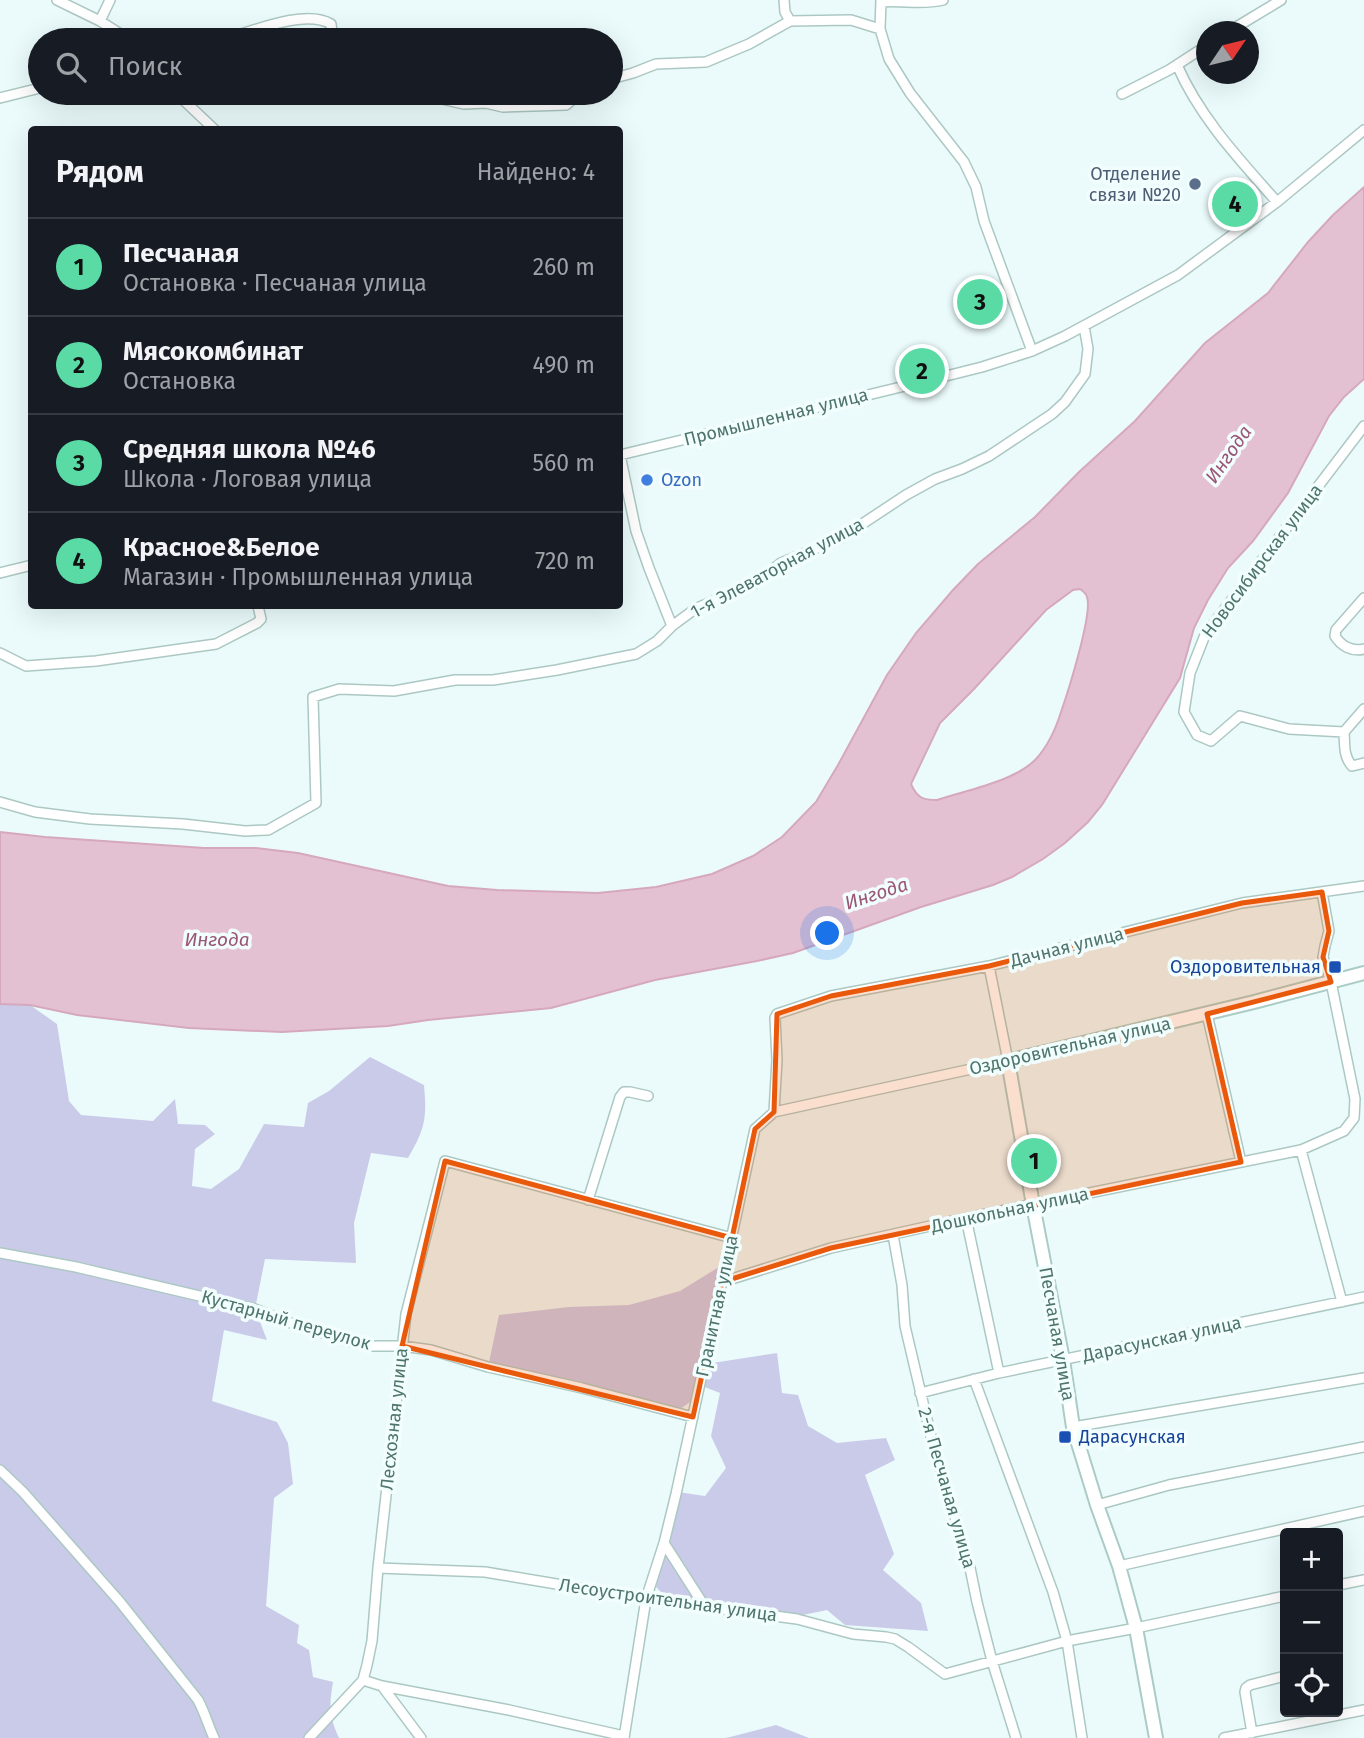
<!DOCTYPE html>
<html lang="ru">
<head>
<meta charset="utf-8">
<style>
  body { margin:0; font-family:"Fira Sans",sans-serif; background:#242831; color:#f1f3f6 }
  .controls { position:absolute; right:21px; bottom:21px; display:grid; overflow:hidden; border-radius:7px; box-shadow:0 7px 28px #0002 }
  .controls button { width:63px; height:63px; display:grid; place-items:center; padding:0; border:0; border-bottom:2px solid #363941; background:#171b24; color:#f1f3f6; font:35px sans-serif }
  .compass { position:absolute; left:1196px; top:21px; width:63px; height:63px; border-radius:50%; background:#171b24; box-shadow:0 7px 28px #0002; rotate:55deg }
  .you { position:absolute; left:828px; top:934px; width:24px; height:24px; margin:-18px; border:5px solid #fff; border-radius:50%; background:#1a73e8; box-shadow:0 0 0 10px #1a73e833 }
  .badge { display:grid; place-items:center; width:46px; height:46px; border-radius:50%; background:#5adba6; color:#111; font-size:23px; font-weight:700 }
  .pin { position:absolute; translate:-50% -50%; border:4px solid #fff; box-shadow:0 2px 7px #0006 }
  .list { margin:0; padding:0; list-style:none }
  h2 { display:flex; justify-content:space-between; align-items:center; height:91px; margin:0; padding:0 28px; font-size:30px }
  h2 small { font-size:23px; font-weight:400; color:#9ea1a6 }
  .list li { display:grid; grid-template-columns:46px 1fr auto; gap:21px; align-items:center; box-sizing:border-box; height:98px; padding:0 28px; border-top:2px solid #363941 }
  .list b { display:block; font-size:26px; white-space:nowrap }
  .list p { margin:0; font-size:23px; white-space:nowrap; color:#9ea1a6 }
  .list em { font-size:23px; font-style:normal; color:#9ea1a6 }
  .icon { flex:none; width:38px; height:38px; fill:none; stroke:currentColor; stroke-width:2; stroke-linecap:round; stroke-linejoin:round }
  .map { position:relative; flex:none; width:1364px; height:1738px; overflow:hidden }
  .search { position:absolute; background:#171b24; box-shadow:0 7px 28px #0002; left:28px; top:28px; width:595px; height:77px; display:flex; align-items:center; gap:18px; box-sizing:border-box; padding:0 24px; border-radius:38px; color:#9ea1a6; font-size:26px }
  .panel { position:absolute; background:#171b24; box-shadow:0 7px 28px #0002; left:28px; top:126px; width:595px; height:483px; border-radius:7px }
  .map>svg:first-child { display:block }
</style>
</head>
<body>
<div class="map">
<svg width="1364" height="1738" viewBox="0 0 1364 1738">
  <rect width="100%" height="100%" fill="#ebfbfb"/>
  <path fill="#cacbe9" d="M0 1004 30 1005 57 1024 69 1101 81 1115 153 1121 175 1099 178 1124 205 1125 215 1134 195 1149 192 1186 211 1189 239 1169 264 1124 304 1127 308 1103 329 1091 370 1057 424 1085C427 1119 425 1129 408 1158L371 1153 354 1223 356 1263 265 1259 255 1309 267 1340 224 1330 212 1401 277 1422 288 1443 293 1484 274 1498 266 1606 299 1625 297 1643 309 1650 313 1677 333 1682C329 1704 329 1717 339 1738H0Z
    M727 1262 697 1397 676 1412 488 1367 499 1315 569 1307 629 1305 680 1291Z
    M777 1353 782 1393 798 1395 808 1426 837 1443 886 1438 895 1460 865 1475 894 1554 883 1570 921 1603 928 1631 845 1625 827 1610 798 1616 664 1595 656 1587 678 1492 705 1496 726 1468 711 1436 720 1393 702 1386 706 1364Z
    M776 1725 809 1738H725L730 1737Z"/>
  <path fill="#e4c1d2" stroke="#d5a8be" stroke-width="2" fill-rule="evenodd" d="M1364 187V379L1344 397 1329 416 1288 493 1253 541 1228 568 1208 600 1194 628 1180 678 1102 805 1088 822 1065 843 1043 859 1012 877 993 885 921 907 793 953 757 961 655 980 551 1008 428 1020 388 1026 282 1032 189 1028 77 1015 30 1005 0 1004V832L45 837 147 844 204 848H256L298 853 448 886 497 890 598 893 656 887 712 874 753 856 782 837 816 802 838 765 887 675 916 633 953 590 978 564 1035 517 1079 472 1135 421 1205 343 1268 293 1308 242 1333 215ZM1080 589C1083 591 1086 593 1087 597 1093 613 1068 692 1061 712 1056 728 1047 747 1036 759 1014 782 966 790 937 800 923 800 917 798 911 784L940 723 974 689 1046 610 1073 590Z"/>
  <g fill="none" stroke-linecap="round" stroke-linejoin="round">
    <g stroke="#acc8c3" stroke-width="12">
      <path id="street" d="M57 0 100 21 130 40
        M784 0 785 12 790 21 851 20 880 29
        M881 0 880 29 889 59 910 93 964 162 976 187 984 221 1032 351
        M881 2C902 0 922 5 943 0
        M100 21 110 0
        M1228 32 1281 0
        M222 40C249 33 304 8 331 24L333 40
        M1177 65C1200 118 1240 160 1277 202
        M611 79 633 73 656 64 706 62 749 44 790 21
        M176 93 215 130
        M428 93 446 100 464 104 486 103 503 107 566 105 580 93
        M1122 94 1169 70 1206 46
        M0 98 40 88
        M1364 426 1205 635 1190 673 1184 712 1197 735 1211 741 1240 716 1289 729 1344 732C1345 744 1343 756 1352 766L1364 763
        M0 573 32 565
        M1364 598 1336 630 1335 636C1341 646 1352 652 1364 649
        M672 626 649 568 636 531 620 455 938 378 982 367 1032 351 1065 336 1178 275 1277 202 1364 130
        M0 653 26 666 96 661 216 644 257 623 261 619 258 606
        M1344 732 1364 709
        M0 802 35 812 90 819 183 824 245 831 268 830 316 803 313 697 339 689 394 691 455 680H493L557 670 636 654 657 641 672 626 695 609 755 583 781 563 841 538 906 495 935 479 962 469 989 456 1052 414 1065 402 1085 374 1088 349 1084 326
        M1207 1014 1241 1162
        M774 1112 1008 1061 989 966
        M1301 1150 1342 1302
        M588 1200 620 1097 624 1092H630L648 1096
        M966 1218 999 1373
        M893 1235 902 1285 905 1326 933 1445 969 1563 977 1602 992 1661 1016 1738
        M0 1253 76 1267 255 1309 296 1325 352 1342 369 1346H402L431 1350 488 1367 582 1388 693 1417
        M722 1282 831 1248 966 1218 1301 1150 1344 1131 1354 1118 1355 1099 1331 982 1323 957 1325 946 1329 931 1322 892
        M974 1379 1053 1592 1067 1641 1082 1738
        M920 1393 999 1373 1364 1297
        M1073 1427 1364 1378
        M0 1470 23 1492 120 1602 198 1700C205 1713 208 1725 214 1738
        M1097 1505 1169 1485 1364 1447
        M664 1543 705 1607
        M1119 1566 1364 1511
        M378 1568 485 1572 646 1599 797 1619 853 1634 886 1637 895 1639 908 1647 945 1674 1067 1641 1136 1628 1285 1596
        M1338 1585 1364 1580
        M363 1680 382 1686 509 1710 624 1736
        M382 1686 421 1738
        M1252 1733 1245 1692 1246 1688 1250 1685 1285 1676
        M309 1738 363 1680 367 1665 372 1641 378 1568 406 1314 445 1161 732 1238
        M624 1738 646 1599 664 1543 676 1494 755 1129 774 1112 777 1060 775 1018 777 1014 831 996 989 966 1242 903 1364 886
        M1224 1738 1364 1710"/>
    </g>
    <g stroke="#aaccc5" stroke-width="16">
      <path id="secondary" d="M1156 1738 1136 1628 1119 1566 1097 1505 1073 1427 1063 1360 1033 1205 1008 1061 1254 1002 1364 973"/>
    </g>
    <use href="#street" stroke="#fff" stroke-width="9"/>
    <use href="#secondary" stroke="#fff" stroke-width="12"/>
  </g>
  <path fill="#e8590c" fill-opacity="0.2" stroke="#e8590c" stroke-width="5" stroke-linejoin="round" d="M1322 892 1329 931 1323 957 1331 982 1207 1014 1241 1162 831 1248 722 1282 693 1417 402 1346 445 1161 732 1238 755 1129 774 1112 777 1014 831 996 989 966 1242 903Z"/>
  <circle fill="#5c6f8a" stroke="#f2fefe" stroke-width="2.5" cx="1195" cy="184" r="7"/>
  <circle fill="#3f7fe0" stroke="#f2fefe" stroke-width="2.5" cx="647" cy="480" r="7"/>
  <g fill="#1a4fb4" stroke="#f2fefe" stroke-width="2.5">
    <rect x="1328" y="960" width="14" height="14" rx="3.5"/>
    <rect x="1058" y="1430" width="14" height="14" rx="3.5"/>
  </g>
  <g text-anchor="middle" stroke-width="7" stroke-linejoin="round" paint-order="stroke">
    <g font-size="18" fill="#4e5e75" stroke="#f2fefe" text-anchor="end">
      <text x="1181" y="180">Отделение<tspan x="1181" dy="21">связи №20</tspan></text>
    </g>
    <g font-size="18" fill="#4f756b" stroke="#f2fefe">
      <text transform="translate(776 417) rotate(-14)" y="6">Промышленная улица</text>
      <text transform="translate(1262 561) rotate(-53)" y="6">Новосибирская улица</text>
      <text transform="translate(777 568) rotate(-28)" y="6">1-я Элеваторная улица</text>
      <text transform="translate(1067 947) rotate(-14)" y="6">Дачная улица</text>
      <text transform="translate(1070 1046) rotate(-13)" y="6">Оздоровительная улица</text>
      <text transform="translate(1010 1210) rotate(-12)" y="6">Дошкольная улица</text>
      <text transform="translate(717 1306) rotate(-78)" y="6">Гранитная улица</text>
      <text transform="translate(286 1320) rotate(16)" y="6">Кустарный переулок</text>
      <text transform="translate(1057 1334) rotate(80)" y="6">Песчаная улица</text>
      <text transform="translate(1162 1339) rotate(-12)" y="6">Дарасунская улица</text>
      <text transform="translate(394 1419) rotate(-84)" y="6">Лесхозная улица</text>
      <text transform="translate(947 1488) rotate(74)" y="6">2-я Песчаная улица</text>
      <text transform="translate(668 1600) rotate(8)" y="6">Лесоустроительная улица</text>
    </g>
    <g font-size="18" fill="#366cbe" stroke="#f2fefe" text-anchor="start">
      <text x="661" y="486">Ozon</text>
    </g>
    <g font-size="18" fill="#164399" stroke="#f2fefe" text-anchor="end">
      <text x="1321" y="973">Оздоровительная</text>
      <text x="1079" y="1443" text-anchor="start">Дарасунская</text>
    </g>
    <g font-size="19" font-style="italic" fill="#9b5576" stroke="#f2fefe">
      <text transform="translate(1228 454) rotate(-55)" y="7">Ингода</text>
      <text transform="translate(876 893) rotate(-18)" y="7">Ингода</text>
      <text x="217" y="946">Ингода</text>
    </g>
  </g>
</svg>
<div class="controls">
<button>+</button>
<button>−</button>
<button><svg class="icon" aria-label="locate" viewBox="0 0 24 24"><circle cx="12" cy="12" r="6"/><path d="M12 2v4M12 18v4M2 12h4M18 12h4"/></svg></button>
</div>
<svg class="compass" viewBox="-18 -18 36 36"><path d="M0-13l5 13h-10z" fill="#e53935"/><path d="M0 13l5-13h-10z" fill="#9ea1a6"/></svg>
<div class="you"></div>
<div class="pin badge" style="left:1034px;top:1161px">1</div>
<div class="pin badge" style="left:922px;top:371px">2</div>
<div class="pin badge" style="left:980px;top:302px">3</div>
<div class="pin badge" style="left:1235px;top:204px">4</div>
<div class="search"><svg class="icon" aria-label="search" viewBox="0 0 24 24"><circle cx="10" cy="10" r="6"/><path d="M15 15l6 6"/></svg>Поиск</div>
<section class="panel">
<h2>Рядом<small>Найдено: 4</small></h2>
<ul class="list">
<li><span class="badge">1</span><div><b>Песчаная</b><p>Остановка · Песчаная улица</p></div><em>260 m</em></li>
<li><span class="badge">2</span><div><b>Мясокомбинат</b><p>Остановка</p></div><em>490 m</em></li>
<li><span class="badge">3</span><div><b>Средняя школа №46</b><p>Школа · Логовая улица</p></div><em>560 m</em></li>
<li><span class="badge">4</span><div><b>Красное&amp;Белое</b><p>Магазин · Промышленная улица</p></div><em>720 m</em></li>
</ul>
</section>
</div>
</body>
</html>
